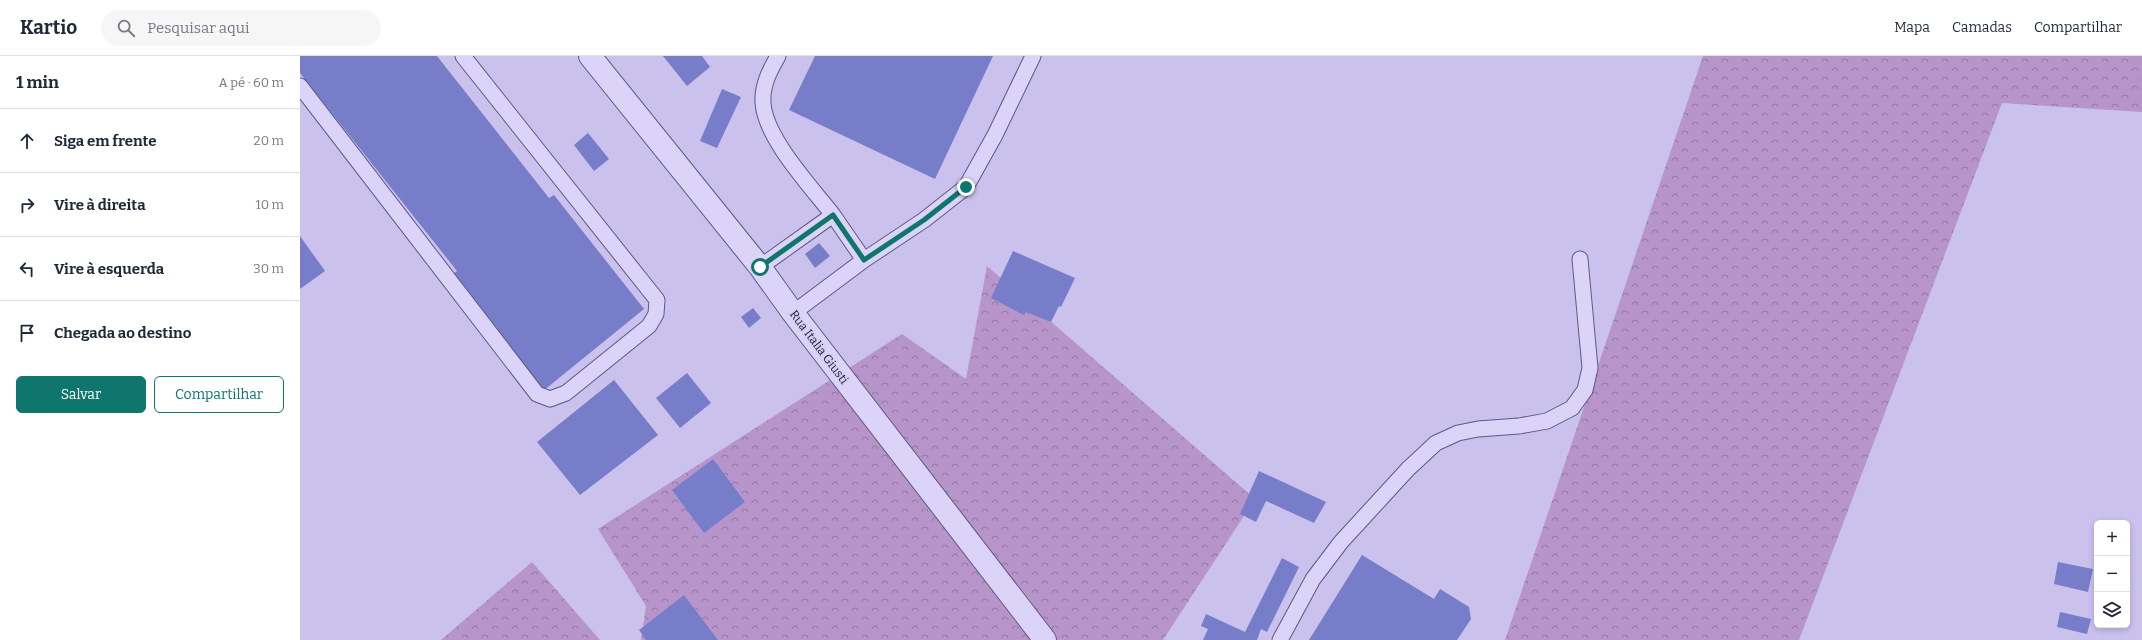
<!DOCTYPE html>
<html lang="pt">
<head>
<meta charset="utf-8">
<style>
  body { margin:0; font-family:Bitter,serif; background:#f6f6f7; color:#1f2937 }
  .controls { position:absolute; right:12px; bottom:12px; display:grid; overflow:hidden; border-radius:6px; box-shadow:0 2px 6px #0003 }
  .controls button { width:36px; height:36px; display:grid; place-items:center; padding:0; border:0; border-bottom:1px solid #e0e1e3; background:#fff; color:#1f2937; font:20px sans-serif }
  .stop { position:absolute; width:12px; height:12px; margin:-9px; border:3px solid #0f766e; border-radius:50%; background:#fff }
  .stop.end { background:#0f766e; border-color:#fff; box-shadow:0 1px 4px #0008 }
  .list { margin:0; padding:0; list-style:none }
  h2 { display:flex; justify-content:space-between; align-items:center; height:52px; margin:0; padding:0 16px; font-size:17px }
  h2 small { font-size:13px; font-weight:400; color:#747a83 }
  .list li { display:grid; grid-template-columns:26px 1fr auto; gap:12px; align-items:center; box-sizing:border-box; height:64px; padding:0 16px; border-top:1px solid #e0e1e3 }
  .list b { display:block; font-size:15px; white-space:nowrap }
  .list em { font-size:13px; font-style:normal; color:#747a83 }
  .actions { display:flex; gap:8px; padding:12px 16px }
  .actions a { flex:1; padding:9px 0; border:1px solid #0f766e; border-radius:6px; text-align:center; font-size:14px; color:#0f766e }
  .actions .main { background:#0f766e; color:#fff }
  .icon { flex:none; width:22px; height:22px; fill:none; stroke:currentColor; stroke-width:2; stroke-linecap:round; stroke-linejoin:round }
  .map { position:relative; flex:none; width:1842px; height:584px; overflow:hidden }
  header { display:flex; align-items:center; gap:24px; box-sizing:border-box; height:56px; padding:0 20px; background:#fff; border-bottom:1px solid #e0e1e3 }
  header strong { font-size:19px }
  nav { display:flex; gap:22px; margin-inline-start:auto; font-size:14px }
  .search { width:280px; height:36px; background:#f6f6f7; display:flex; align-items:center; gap:10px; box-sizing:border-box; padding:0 14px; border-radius:22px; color:#747a83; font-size:15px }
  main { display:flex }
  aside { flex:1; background:#fff }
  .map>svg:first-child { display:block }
</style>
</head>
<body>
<header>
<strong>Kartio</strong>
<div class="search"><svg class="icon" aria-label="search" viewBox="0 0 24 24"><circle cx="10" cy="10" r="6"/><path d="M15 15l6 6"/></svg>Pesquisar aqui</div>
<nav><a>Mapa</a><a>Camadas</a><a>Compartilhar</a></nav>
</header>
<main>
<aside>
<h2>1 min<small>A pé · 60 m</small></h2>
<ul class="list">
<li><svg class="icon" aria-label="ahead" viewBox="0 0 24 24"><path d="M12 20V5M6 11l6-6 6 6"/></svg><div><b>Siga em frente</b></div><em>20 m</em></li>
<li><svg class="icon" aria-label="right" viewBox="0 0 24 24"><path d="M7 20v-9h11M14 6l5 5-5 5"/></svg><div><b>Vire à direita</b></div><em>10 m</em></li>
<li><svg class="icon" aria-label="left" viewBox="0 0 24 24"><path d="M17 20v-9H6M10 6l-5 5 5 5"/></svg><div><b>Vire à esquerda</b></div><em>30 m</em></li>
<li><svg class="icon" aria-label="arrive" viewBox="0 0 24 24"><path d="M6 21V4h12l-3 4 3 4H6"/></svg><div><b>Chegada ao destino</b></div></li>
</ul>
<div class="actions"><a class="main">Salvar</a><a>Compartilhar</a></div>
</aside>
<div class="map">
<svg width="1842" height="584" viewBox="0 0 1842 584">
  <defs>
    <pattern id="forest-crowns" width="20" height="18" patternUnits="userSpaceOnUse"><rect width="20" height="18" fill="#b795ca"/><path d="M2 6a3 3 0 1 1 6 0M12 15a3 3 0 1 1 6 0" fill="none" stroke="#9479a5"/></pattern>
  </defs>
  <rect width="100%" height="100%" fill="#cac1ed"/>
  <path fill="url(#forest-crowns)" d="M1403 0H1842V56L1702 47 1499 584H1205Z
    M687 210 955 443 863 584H341L346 550 298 473 602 278 666 323Z
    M232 506 300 584H141Z"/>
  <path fill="#787dca" d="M0 0H137L249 142 254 139 344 253 243 335 152 219 157 215 0 17Z
    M363 0H402L410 11 387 30Z
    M515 0H693L635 123 489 54Z
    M422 33 441 41 417 92 400 85Z
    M288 77 309 103 294 115 274 89Z
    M0 180 25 215 0 233Z
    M519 187 530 200 515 212 505 198Z
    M713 195 775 222 761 251 759 250 751 266 726 256 724 259 691 242Z
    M453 252 461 262 449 272 441 261Z
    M387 317 411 347 380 372 356 342Z
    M314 324 358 379 280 439 237 386Z
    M413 403 445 446 404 477 372 434Z
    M959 415 1026 446 1014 467 966 445 956 466 940 458Z
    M1062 499 1134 543 1140 533 1169 551 1171 563 1157 584H1009Z
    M982 502 999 511 967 576 961 573 957 584H903L908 573 901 570 906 558 945 576Z
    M1758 506 1793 513 1788 536 1754 528Z
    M384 539 418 584H346L339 574Z
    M1760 556 1791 563 1787 578 1757 571Z"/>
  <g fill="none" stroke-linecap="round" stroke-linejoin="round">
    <g stroke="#5b5985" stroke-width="17">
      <path id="service" d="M0 30 237 338 250 343 266 337 349 270 356 258 357 244 163 0
        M533 159 564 204
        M460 211 533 159C512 132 464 81 463 46 462 29 470 14 478 0
        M493 257 564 204 624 164 666 131 695 79 733 0
        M980 584 1013 523 1041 486 1108 413 1136 387 1158 377 1178 373 1219 370 1247 365 1272 352 1285 334 1290 312 1280 203"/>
    </g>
    <g stroke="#5b5985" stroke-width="24">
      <path id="tertiary" d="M290 0 460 211 493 257 745 584"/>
    </g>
    <use href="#service" stroke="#dcd4f8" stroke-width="15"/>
    <use href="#tertiary" stroke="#dcd4f8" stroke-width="22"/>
  </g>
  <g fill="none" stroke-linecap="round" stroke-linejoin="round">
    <path stroke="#0f766e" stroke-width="5" d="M460 211 533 159 564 204 624 164 666 131"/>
  </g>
  <g text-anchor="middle" stroke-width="4" stroke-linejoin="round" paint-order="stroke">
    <g font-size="12" fill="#1d1d35" stroke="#d8d0f4">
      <text transform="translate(519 291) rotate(53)" y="4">Rua Italia Giusti</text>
    </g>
  </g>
</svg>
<div class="controls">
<button>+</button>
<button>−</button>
<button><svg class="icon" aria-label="layers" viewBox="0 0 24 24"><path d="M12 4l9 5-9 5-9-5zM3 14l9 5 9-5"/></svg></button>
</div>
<div class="stop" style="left:460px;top:211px"></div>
<div class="stop end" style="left:666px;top:131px"></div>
</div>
</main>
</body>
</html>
